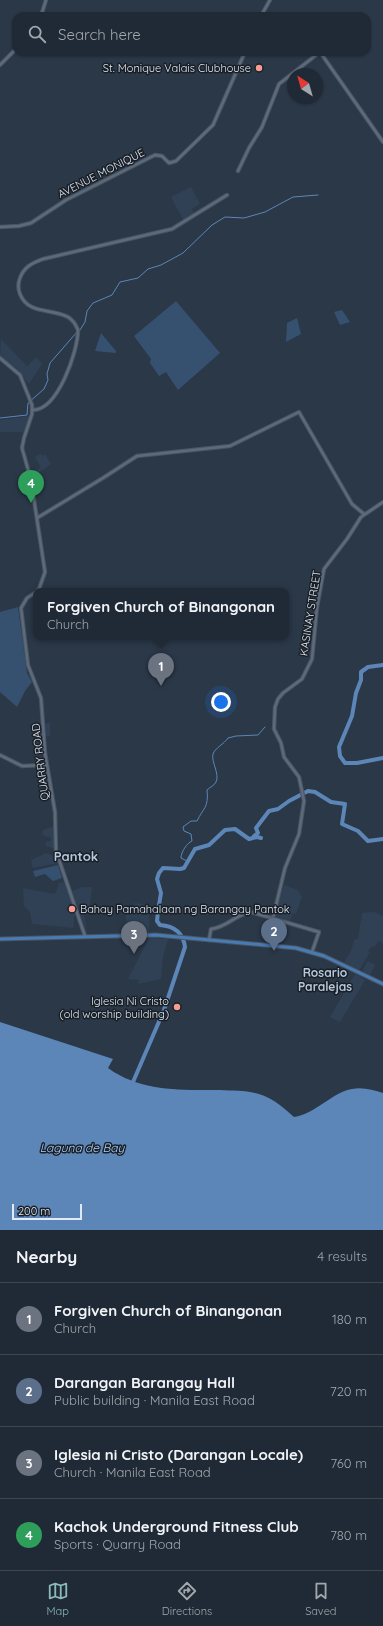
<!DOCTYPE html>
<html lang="en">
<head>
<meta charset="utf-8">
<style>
  body { margin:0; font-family:Quicksand,sans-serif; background:#2d3642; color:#f1f3f6 }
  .compass { position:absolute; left:287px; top:68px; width:36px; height:36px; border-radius:50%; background:#202a36; box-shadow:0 1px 3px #0004; rotate:323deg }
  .scale { position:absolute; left:12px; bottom:10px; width:70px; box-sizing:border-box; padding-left:4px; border:2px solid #e1e9f4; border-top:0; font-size:11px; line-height:14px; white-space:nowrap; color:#e1e9f4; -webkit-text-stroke:3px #191f26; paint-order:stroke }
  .you { position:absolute; left:221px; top:702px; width:14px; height:14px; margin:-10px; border:3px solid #fff; border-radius:50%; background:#1a73e8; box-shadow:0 0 0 6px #1a73e833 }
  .badge { display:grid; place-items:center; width:26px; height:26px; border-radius:50%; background:#8bbbb9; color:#fff; font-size:13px; font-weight:700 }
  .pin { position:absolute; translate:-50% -33px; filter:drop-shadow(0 1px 2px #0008) }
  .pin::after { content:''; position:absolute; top:21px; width:14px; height:12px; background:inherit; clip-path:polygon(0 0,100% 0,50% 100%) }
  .popup { position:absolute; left:33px; top:588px; width:256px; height:52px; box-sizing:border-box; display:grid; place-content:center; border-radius:8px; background:#202a36; filter:drop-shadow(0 1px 3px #0005); font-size:13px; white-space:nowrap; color:#a2a7ad }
  .popup b { font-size:15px; color:#f1f3f6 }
  .popup::after { content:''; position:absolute; left:50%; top:100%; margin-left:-8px; border:8px solid transparent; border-top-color:#202a36 }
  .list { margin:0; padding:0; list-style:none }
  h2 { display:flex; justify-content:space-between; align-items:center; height:52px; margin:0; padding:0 16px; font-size:17px }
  h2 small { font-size:13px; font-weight:400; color:#a2a7ad }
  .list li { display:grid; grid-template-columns:26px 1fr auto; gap:12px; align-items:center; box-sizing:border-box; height:72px; padding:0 16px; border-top:1px solid #3d4651 }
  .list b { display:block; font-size:15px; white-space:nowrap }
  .list p { margin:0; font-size:13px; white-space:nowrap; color:#a2a7ad }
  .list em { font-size:13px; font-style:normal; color:#a2a7ad }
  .icon { flex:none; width:22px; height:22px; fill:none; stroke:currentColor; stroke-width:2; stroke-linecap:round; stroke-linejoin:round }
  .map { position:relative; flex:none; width:383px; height:1230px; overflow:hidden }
  .search { position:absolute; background:#202a36; box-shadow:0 1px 3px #0004; left:12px; right:12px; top:12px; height:44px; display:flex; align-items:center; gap:10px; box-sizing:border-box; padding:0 14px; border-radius:12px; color:#a2a7ad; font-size:15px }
  .sheet { height:340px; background:#202a36 }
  nav { display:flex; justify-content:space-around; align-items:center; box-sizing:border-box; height:56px; border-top:1px solid #3d4651; background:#202a36; font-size:11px; color:#a2a7ad }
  nav a { display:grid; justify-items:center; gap:2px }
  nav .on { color:#8bbbb9 }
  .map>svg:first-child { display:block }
</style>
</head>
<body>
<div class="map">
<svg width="383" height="1230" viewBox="0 0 383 1230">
  <rect width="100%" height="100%" fill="#2b3848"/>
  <path fill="#304156" d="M191 187 200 204 192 209 194 214 184 221 171 197Z
    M1 339 27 366 36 357 42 364 29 384 17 369 0 356Z
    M30 416 24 432H0V420Z
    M41 454 43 456 45 454 51 464 43 470 33 475 32 472 41 468 35 457Z
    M45 723H50V736H46Z
    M54 826V849L45 845 47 841 50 842 51 838 42 835 43 830Z
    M46 853 56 857 58 863 33 868 31 860Z
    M64 882 73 903 69 904 72 913H75L73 928 32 924 30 912 24 906 23 888 55 894 59 883Z
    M284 885 298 890 302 897 296 914 293 913 290 921 274 917Z
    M82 887H92L90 905 84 914 87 931 72 891Z
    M134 903 149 905V933H128L125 910 135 908Z
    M374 912 383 916V944L380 941H378L375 946 370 948 368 951 370 952 359 970 344 963 351 951 354 940 358 939 362 913Z
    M149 938 168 939 163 957 161 979 138 984 139 980 128 979Z
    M368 961 375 965 370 975 362 971Z
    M355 974 365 980 340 1022 330 1017Z"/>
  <path fill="#365070" d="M176 301 220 353 178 390 166 372 159 376 150 363 151 359 134 336Z
    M342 310 350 322 340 325 334 312Z
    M297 318 301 334 286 342 287 323Z
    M101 333 116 351V353L95 351Z
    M18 607 27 673 32 682 25 691 17 707 0 692V612Z
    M58 865 62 878 53 881 45 874 35 877 33 871Z"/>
  <path fill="#5c86b8" d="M0 1022 113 1059 108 1068C141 1092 181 1090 220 1090 234 1091 248 1090 262 1095 275 1100 284 1108 294 1117 316 1114 332 1092 352 1089 363 1087 373 1090 383 1093V1230H0Z"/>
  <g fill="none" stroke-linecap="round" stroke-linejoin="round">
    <path stroke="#5c86b8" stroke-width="1" d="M80 330 85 322 87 311 93 303 112 295 120 282 138 278 148 269 161 265 183 253 212 225 225 217 244 218 265 212 293 197 318 195
      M0 418 27 415 28 403 44 389 48 380 47 374 50 363 77 332
      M187 861 181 858C181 852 187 843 192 841L191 834 184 831 183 827 191 821H197C203 808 209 808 207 790 210 787 214 786 216 782 220 774 211 762 213 754 215 748 224 744 228 738L236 736 258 735 265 727"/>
    <path stroke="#5c86b8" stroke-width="4" d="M383 665 368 667 361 672V680L356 693 352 716 339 747 340 756 345 763H357L383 758
      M254 836 258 833 256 828 269 811 278 809 289 801 308 791 315 792 331 802 345 804 342 824 358 831 368 841 383 839
      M133 1082 164 1010 185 947C183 932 174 926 160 925L157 921 158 911 161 893 157 879 159 873 163 868 180 869 184 868 195 849 209 845 225 830 235 829 249 839 257 837 261 838"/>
    <g stroke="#495461" stroke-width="4.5">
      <path id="tertiary" d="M41 16 46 0
        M261 16 270 0
        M0 65 16 49
        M238 171 249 148 262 127 279 84 320 52 383 142
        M0 227 19 226 31 223 66 200 155 155 162 156 169 163 176 161 213 125 245 52
        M0 358 20 375 32 405V414L24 438 22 448 31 480 45 572 39 589 37 591
        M33 410C58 410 78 351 78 330 76 325 73 320 68 317 52 308 28 315 20 294 18 289 18 283 20 278 24 267 32 263 43 259L172 229 227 195
        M37 518 103 478 137 456 230 446 299 412 352 504 364 514
        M36 592 27 598 21 608 28 665 41 698 45 753 55 812 56 851 85 936
        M0 755 22 766 46 765
        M273 918 285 868 299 834 304 801 299 777 284 757 281 743 274 729 275 707 278 699 283 693 302 679 312 659 317 607 324 569 347 539 361 517 383 502
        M209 940 211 929C226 928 236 914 251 912L319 932 312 952"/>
    </g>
    <g stroke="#495461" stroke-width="5">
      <path id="primary" d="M0 939 156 935 296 948 324 956 383 984"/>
    </g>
    <use href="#tertiary" stroke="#5c6a7c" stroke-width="2.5"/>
    <use href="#primary" stroke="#487ab3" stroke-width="3"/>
  </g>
  <g fill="#f59c93" stroke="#191f26" stroke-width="1.5">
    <circle cx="259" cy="68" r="4"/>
    <circle cx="72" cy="909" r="4"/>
    <circle cx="177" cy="1007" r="4"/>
  </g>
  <g text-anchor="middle" stroke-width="3" stroke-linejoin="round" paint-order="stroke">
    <g font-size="11" fill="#e1e9f4" stroke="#191f26" text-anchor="end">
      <text x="251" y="72">St. Monique Valais Clubhouse</text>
      <text x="80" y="913" text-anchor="start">Bahay Pamahalaan ng Barangay Pantok</text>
      <text x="169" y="1005">Iglesia Ni Cristo<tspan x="169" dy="13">(old worship building)</tspan></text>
    </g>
    <g font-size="11" fill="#e1e9f4" stroke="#191f26">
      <text transform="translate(101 173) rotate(-27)" y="4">AVENUE MONIQUE</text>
      <text transform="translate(310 613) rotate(-81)" y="4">KASINAY STREET</text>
      <text transform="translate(40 762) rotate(-97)" y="4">QUARRY ROAD</text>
    </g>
    <g font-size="12" font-weight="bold" fill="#b7c8dc" stroke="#191f26">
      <text x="325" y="977">Rosario<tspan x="325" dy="14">Paralejas</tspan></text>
    </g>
    <g font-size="12" font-style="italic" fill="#aed2fd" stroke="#191f26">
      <text x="82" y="1152">Laguna de Bay</text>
    </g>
    <g font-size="13" font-weight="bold" fill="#b7c8dc" stroke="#191f26">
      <text x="76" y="861">Pantok</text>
    </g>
  </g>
</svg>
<svg class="compass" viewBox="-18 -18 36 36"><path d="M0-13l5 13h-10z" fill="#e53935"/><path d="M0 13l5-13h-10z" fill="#a2a7ad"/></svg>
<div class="scale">200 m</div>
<div class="you"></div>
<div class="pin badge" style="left:161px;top:686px;background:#6b7280">1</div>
<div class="popup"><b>Forgiven Church of Binangonan</b>Church</div>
<div class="pin badge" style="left:274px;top:951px;background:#5c6f8a">2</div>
<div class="pin badge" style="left:134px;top:954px;background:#6b7280">3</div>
<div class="pin badge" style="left:31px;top:503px;background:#2e9e5b">4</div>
<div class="search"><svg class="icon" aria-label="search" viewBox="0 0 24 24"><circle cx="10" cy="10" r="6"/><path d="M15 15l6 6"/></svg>Search here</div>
</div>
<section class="sheet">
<h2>Nearby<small>4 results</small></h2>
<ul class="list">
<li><span class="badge" style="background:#6b7280">1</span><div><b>Forgiven Church of Binangonan</b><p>Church</p></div><em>180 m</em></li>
<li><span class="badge" style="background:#5c6f8a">2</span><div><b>Darangan Barangay Hall</b><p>Public building · Manila East Road</p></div><em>720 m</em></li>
<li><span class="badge" style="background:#6b7280">3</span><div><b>Iglesia ni Cristo (Darangan Locale)</b><p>Church · Manila East Road</p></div><em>760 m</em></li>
<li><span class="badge" style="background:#2e9e5b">4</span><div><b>Kachok Underground Fitness Club</b><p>Sports · Quarry Road</p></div><em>780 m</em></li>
</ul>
</section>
<nav>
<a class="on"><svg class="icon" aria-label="map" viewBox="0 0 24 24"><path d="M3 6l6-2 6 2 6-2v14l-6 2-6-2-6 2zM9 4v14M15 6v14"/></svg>Map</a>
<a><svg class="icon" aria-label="directions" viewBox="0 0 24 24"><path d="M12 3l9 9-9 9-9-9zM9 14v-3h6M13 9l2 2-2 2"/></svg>Directions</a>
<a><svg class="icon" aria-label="saved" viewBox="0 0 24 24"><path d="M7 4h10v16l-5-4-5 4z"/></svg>Saved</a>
</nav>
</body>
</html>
